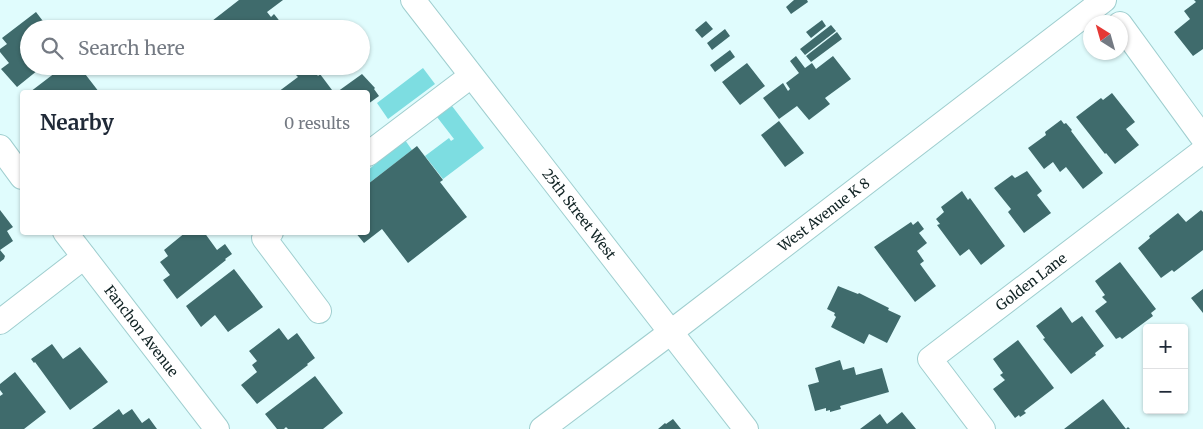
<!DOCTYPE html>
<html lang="en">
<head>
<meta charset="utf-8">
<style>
  body { margin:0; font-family:Merriweather,serif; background:#f6f6f7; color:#1f2937 }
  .controls { position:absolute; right:15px; bottom:15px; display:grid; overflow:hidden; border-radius:5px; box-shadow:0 1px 4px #0004 }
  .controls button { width:45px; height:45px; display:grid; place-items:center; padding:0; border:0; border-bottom:1px solid #e0e1e3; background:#fff; color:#1f2937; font:25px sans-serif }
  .compass { position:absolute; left:1083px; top:15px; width:45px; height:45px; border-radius:50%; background:#fff; box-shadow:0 1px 4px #0004; rotate:323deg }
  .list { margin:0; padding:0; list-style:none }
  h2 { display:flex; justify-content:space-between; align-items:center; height:65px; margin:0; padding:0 20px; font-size:21px }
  h2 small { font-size:16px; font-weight:400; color:#747a83 }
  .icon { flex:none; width:28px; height:28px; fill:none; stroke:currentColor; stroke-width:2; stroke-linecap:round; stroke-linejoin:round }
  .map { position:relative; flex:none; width:1203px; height:429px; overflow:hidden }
  .search { position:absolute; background:#fff; box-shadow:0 1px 4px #0004; left:20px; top:20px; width:350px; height:55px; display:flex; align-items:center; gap:12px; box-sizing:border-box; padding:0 18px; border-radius:28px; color:#747a83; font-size:19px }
  .panel { position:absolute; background:#fff; box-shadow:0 1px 4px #0004; left:20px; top:90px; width:350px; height:145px; border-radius:5px }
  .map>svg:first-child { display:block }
</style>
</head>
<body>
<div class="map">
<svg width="1203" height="429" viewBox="0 0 1203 429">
  <rect width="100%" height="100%" fill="#e0fcfd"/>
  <path fill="#7ddde1" d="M423 68 435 84 388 119 377 103Z
    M452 106 484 148 443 179 425 156 449 138 451 141 454 139 437 117Z
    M405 140 412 150 368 184V170Z"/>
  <path fill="#3f6b6c" d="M239 0H283L267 12 271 17 274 14 286 29H218L212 21Z
    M794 0H807L808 2 791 14 786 7Z
    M1194 0H1203V49L1193 56 1174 32 1190 19 1184 11 1196 2Z
    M36 12 49 29H29V66H43L17 87 1 69 9 63 0 52V49L7 44 2 38Z
    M822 20 826 26 811 38 806 32Z
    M706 21 713 29 702 38 695 30Z
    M831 25 836 31 805 55 800 49Z
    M725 29 730 36 712 50 707 43Z
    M837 32 842 39 811 62 806 56Z
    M730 50 735 57 715 72 710 65Z
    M796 56 805 68 812 63 816 69 833 56 851 79 825 98 830 104 809 120 797 106 779 119 763 98 783 83 788 91 790 89 786 83 799 73 790 61Z
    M747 63 765 86 740 105 722 82Z
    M64 66H79L99 92H30Z
    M307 66 310 68 311 66 318 76 320 74 332 90 328 92H278L298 77 296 75Z
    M362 74 375 88 374 89 379 96 368 104V92H337Z
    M1112 93 1135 122 1126 129 1139 145 1115 164 1106 153 1105 154 1076 117 1101 98 1103 100Z
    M1061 120 1064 124 1066 123 1072 130 1071 131 1103 173 1083 189 1066 167 1060 172 1053 162 1044 169 1028 148 1046 135 1045 132Z
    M779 121 804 153 785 167 761 135Z
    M417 146 443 180 440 182 467 217 408 263 382 229 364 243 355 232H368V184Z
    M1027 171 1042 191 1037 195 1051 213 1024 233 1008 212 1011 209 994 188 1012 175 1015 178Z
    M962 191 968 200 970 198 1005 246 981 265 969 249 960 256 937 225 940 224 936 219 944 212 941 207Z
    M0 210 13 227 7 231 13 241 0 250 5 256 4 259 0 262Z
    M1201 210 1203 212V250L1174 272 1172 270 1161 278 1138 248 1150 238 1149 236 1178 213 1186 222Z
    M918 221 924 229 919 233 927 243 917 251 924 261 920 264 936 286 915 302 874 247 911 222 913 225Z
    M186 232H204L217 250 225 244 232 254 225 259 226 260 177 299 163 280 170 275 160 262 168 256 164 250Z
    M1120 262 1156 309 1151 313 1153 316 1122 339 1120 337 1116 339 1095 311 1107 302 1102 297 1105 295 1095 281Z
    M234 269 263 307 228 332 215 315 201 327 186 306Z
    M838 286 858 294 859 293 889 308 888 310 901 316 887 343 869 334 864 344 831 327 836 317 834 315 835 313 827 309Z
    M1203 289V313L1191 298Z
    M1061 307 1072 323 1082 316 1104 346 1095 353 1096 355 1071 374 1043 339 1045 338 1036 326Z
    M279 328 288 340 297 333 315 358 307 364 308 365 257 404 241 385 257 372 252 365 257 361 249 351Z
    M1018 340 1054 388 1024 411 1026 413 1020 417 1019 415 1015 418 993 389 1005 380 1000 375 1003 373 993 359Z
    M52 344 63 359 80 347 108 382 70 410 35 362 34 363 31 359Z
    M840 360 843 370 854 367 856 375 882 368 889 392 840 406 841 409 830 412V410L826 411V408L815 411 808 385 819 382 815 368Z
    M15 372 46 412 24 429H0V396L3 394 0 390V384Z
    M315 376 343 413 323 429H288L286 427 284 429H277L265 414Z
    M1103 399 1126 429 1128 427 1130 429H1064Z
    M119 409 123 415 132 409 142 423 149 418 157 429H92Z
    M902 412 916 429H860L880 414 887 424Z
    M673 419 681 429H658L665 423 666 424Z"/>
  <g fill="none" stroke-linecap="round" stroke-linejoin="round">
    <g stroke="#9fcecf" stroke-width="26">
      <g id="minor">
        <path id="s1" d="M413 0 746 429"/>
        <path d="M1120 24 1203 138"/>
        <path d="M0 147 22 177"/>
        <path d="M368 154 471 76"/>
        <path id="s2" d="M65 232 217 429"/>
        <path d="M271 232 264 238 319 311"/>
        <path d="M0 322 84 257"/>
        <path id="s3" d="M542 429 671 332 1104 0"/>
        <path id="s4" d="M983 429 930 359 1203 151"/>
      </g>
    </g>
    <use href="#minor" stroke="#fff" stroke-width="24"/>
  </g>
  <g text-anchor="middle" stroke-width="5" stroke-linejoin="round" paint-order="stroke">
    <g font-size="14" fill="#112324" stroke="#e0fcfd">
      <text dy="5" stroke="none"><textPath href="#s1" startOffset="271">25th Street West</textPath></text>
      <text dy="5" stroke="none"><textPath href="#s3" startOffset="354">West Avenue K 8</textPath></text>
      <text dy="5" stroke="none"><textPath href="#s4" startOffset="215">Golden Lane</textPath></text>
      <text dy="5" stroke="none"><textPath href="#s2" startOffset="125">Fanchon Avenue</textPath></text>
    </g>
  </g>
</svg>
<div class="controls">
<button>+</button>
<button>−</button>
</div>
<svg class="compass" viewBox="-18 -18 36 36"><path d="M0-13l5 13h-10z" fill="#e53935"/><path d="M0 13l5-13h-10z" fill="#747a83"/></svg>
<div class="search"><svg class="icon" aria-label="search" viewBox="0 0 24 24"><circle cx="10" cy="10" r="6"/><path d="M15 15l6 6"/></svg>Search here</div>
<section class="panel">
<h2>Nearby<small>0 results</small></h2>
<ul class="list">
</ul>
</section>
</div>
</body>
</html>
